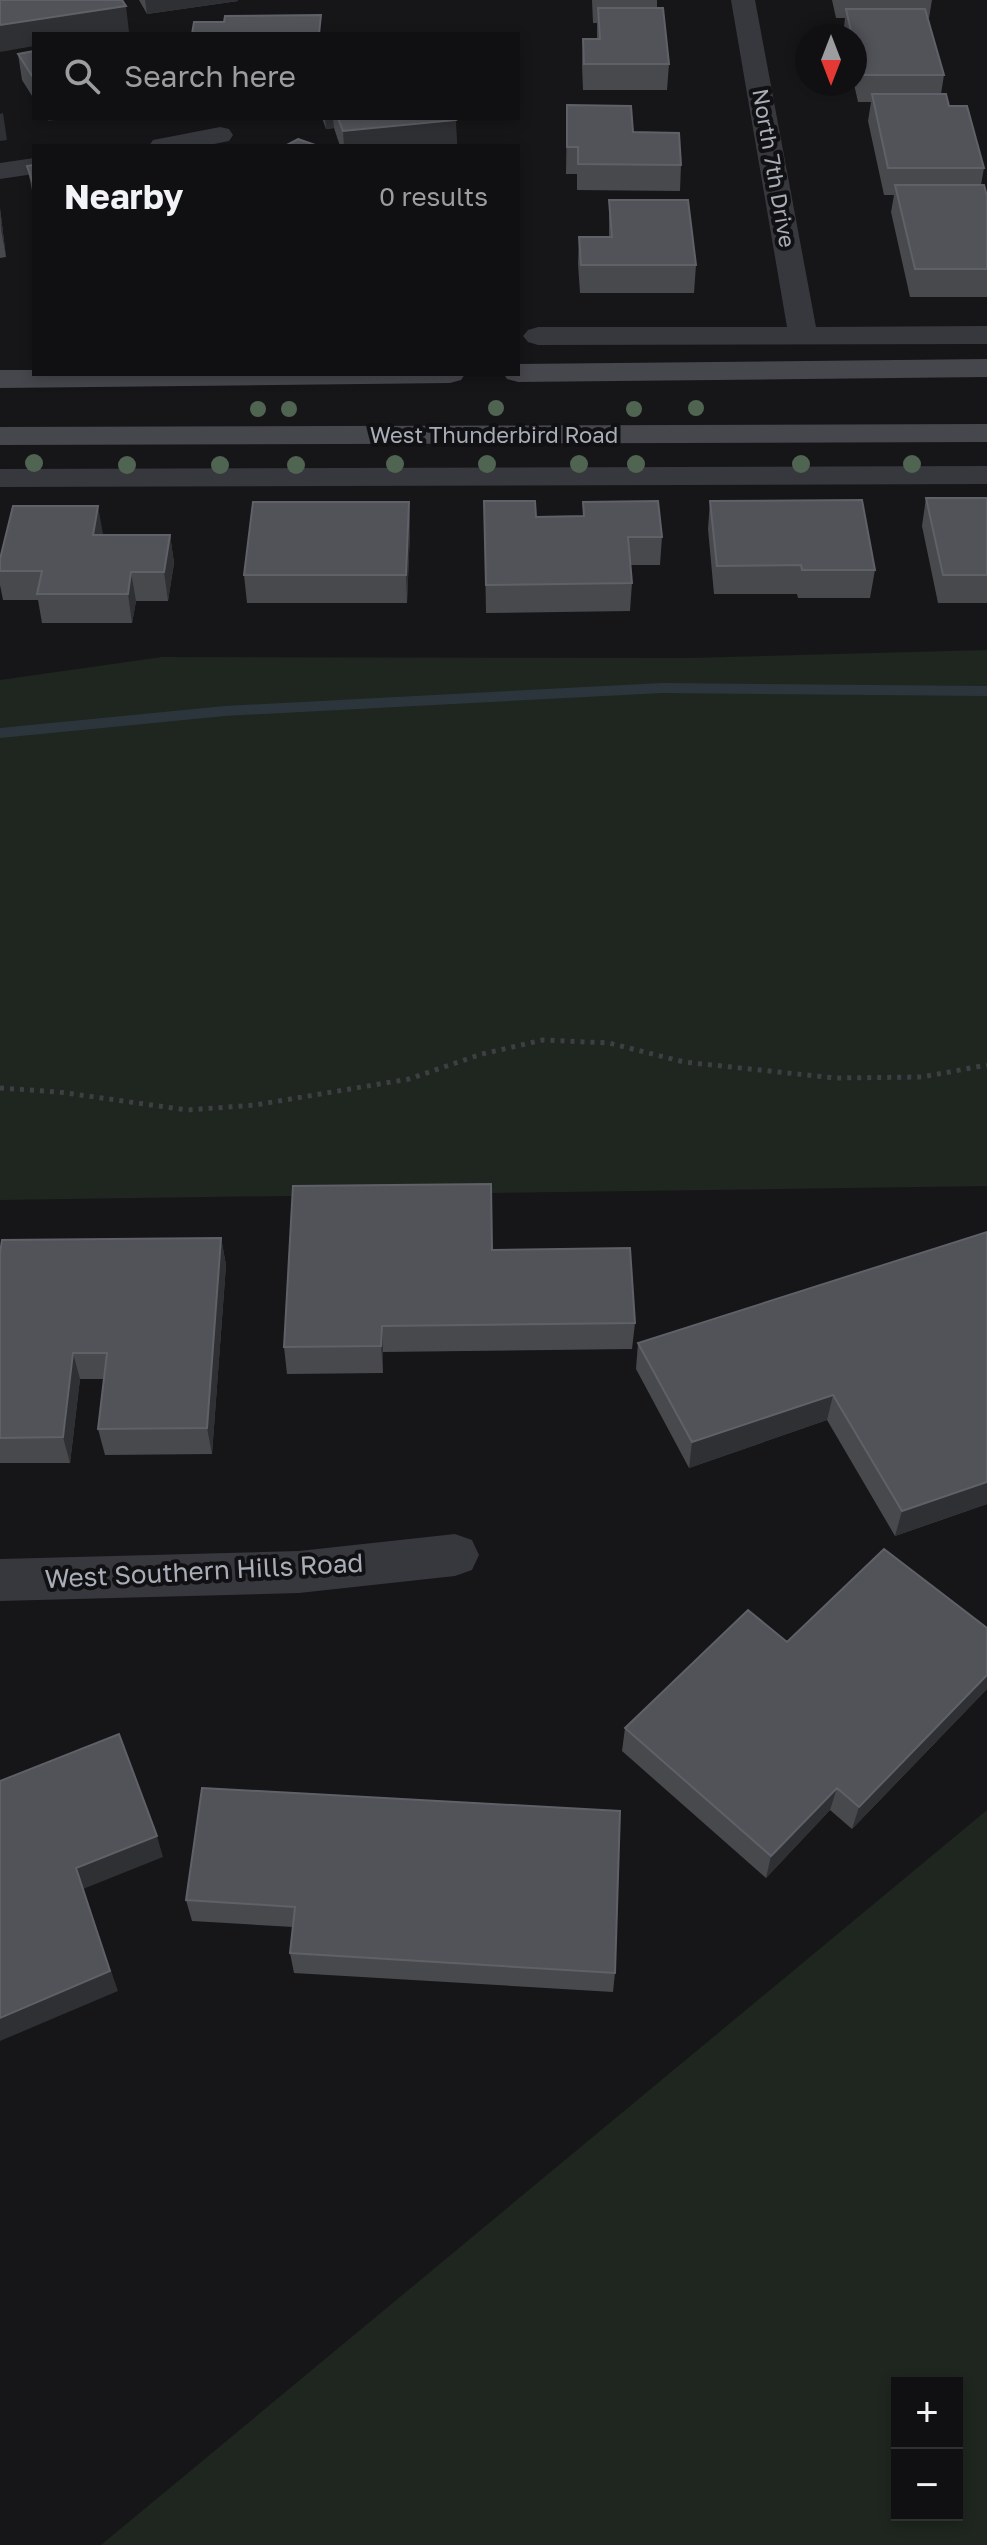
<!DOCTYPE html>
<html lang="en">
<head>
<meta charset="utf-8">
<style>
  body { margin:0; font-family:"Golos Text",sans-serif; background:#1e1e20; color:#f1f3f6 }
  .controls { position:absolute; right:24px; bottom:24px; display:grid; overflow:hidden; border-radius:0px; box-shadow:0 4px 12px #0003 }
  .controls button { width:72px; height:72px; display:grid; place-items:center; padding:0; border:0; border-bottom:2px solid #303032; background:#101012; color:#f1f3f6; font:40px sans-serif }
  .compass { position:absolute; left:795px; top:24px; width:72px; height:72px; border-radius:50%; background:#101012; box-shadow:0 4px 12px #0003; rotate:180deg }
  .list { margin:0; padding:0; list-style:none }
  h2 { display:flex; justify-content:space-between; align-items:center; height:104px; margin:0; padding:0 32px; font-size:34px }
  h2 small { font-size:26px; font-weight:400; color:#9c9d9f }
  .icon { flex:none; width:44px; height:44px; fill:none; stroke:currentColor; stroke-width:2; stroke-linecap:round; stroke-linejoin:round }
  .map { position:relative; flex:none; width:987px; height:2545px; overflow:hidden }
  .search { position:absolute; background:#101012; box-shadow:0 4px 12px #0003; left:32px; top:32px; width:488px; height:88px; display:flex; align-items:center; gap:20px; box-sizing:border-box; padding:0 28px; border-radius:0px; color:#9c9d9f; font-size:30px }
  .panel { position:absolute; background:#101012; box-shadow:0 4px 12px #0003; left:32px; top:144px; width:488px; height:232px; border-radius:0px }
  .map>svg:first-child { display:block }
</style>
</head>
<body>
<div class="map">
<svg width="987" height="2545" viewBox="0 0 987 2545">
  <rect width="100%" height="100%" fill="#161618"/>
  <path fill="#1e261f" fill-rule="evenodd" d="M987 650V1186L0 1200V680L162 657 688 658Z
    M987 1810V2545H101ZM897 2383H957V2515H897Z"/>
  <g fill="none" stroke-linecap="round" stroke-linejoin="round">
    <path fill="#2c353c" fill-rule="evenodd" d="M662 683 987 686V696L662 693 225 716 0 738V728L225 706Z"/>
    <path stroke="#3d3f44" stroke-width="5" stroke-dasharray="4 6" stroke-linecap="butt" d="M0 1088 59 1092 187 1110 255 1105 409 1079 482 1054 543 1040 609 1043 684 1062 835 1078 922 1077 987 1065"/>
    <path fill="#37383d" fill-rule="evenodd" d="M731 0H755L816 327 987 326V344L538 345 528 342 523 336 528 330 538 327H787Z
      M220 127 229 129 233 135 229 141 204 146H149L153 140Z
      M34 158V174L0 179V163Z
      M987 466V484L0 487V469Z
      M455 1534 472 1540 479 1555 472 1570 455 1576 299 1593 0 1601V1559L299 1551Z"/>
    <path fill="#45474d" fill-rule="evenodd" d="M987 359V377L518 382 507 379 504 374H518V364Z
      M0 370H34V374H465L461 380 450 383 0 388Z
      M987 424V442L0 445V427Z"/>
  </g>
  <g fill="#506452">
    <circle cx="496" cy="408" r="8"/>
    <circle cx="696" cy="408" r="8"/>
    <circle cx="258" cy="409" r="8"/>
    <circle cx="289" cy="409" r="8"/>
    <circle cx="634" cy="409" r="8"/>
    <circle cx="34" cy="463" r="9"/>
    <circle cx="395" cy="464" r="9"/>
    <circle cx="487" cy="464" r="9"/>
    <circle cx="579" cy="464" r="9"/>
    <circle cx="636" cy="464" r="9"/>
    <circle cx="801" cy="464" r="9"/>
    <circle cx="912" cy="464" r="9"/>
    <circle cx="127" cy="465" r="9"/>
    <circle cx="220" cy="465" r="9"/>
    <circle cx="296" cy="465" r="9"/>
  </g>
  <path fill="#47494d" d="M139 0H238V1L147 14Z
    M592 0H657V8L669 64 667 90H583L582 65 583 39H597V23H593Z
    M832 0H932L929 18H928L944 75 941 94 949 106 984 168 981 185 987 196V297H910L891 212 894 195H884L868 121 871 102H858L854 84H855V36H843L845 18H836Z
    M34 51V99L22 80 18 54Z
    M567 105 633 132 681 165 680 191 577 190V174H566Z
    M322 118H455L457 146H340L334 128 326 129Z
    M34 165V200L27 166Z
    M609 200 696 265 694 293H580L578 264 579 237H609Z
    M0 208 6 257 0 258Z
    M926 498H987V603H938L922 526Z
    M484 501 536 517 583 516V502L662 537 660 565H630L632 583 630 611 486 613Z
    M710 501 875 570 870 598H798L797 594H714L708 529Z
    M409 502 410 531 407 603H247L244 575Z
    M103 535H170L174 563 168 601H136L132 623H42L38 600H3L0 585V559Z
    M987 1232V1504L895 1536 827 1420 689 1468 636 1369 638 1343Z
    M221 1238 226 1265 212 1454 105 1455 98 1429 104 1379H80L70 1463H0V1253Z
    M492 1250 635 1323 632 1349 383 1352V1373L287 1374 284 1347Z
    M987 1628V1689L852 1829 830 1810 766 1878 622 1751 625 1728 787 1642Z
    M202 1788 615 1973 613 1992 294 1973 290 1953 293 1927 192 1921 186 1900Z"/>
  <path fill="#2f3033" d="M145 0H238V1L147 14Z
    M126 6 129 32 116 34H34V46L0 52V25Z
    M3 113 7 140 0 141V114Z
    M48 118H66L48 121Z
    M325 118H333L334 128 326 129Z
    M456 120 457 146H344L343 131Z
    M0 208 6 257 1 230Z
    M409 502 410 531 407 603 406 575Z
    M98 506 103 534 98 563 93 535Z
    M170 535 174 563 168 601 164 572Z
    M131 572 136 601 132 623 128 594Z
    M221 1238 226 1265 212 1454 207 1428Z
    M382 1326 383 1352V1373L381 1346Z
    M73 1353 80 1379 70 1463 63 1437Z
    M833 1395 827 1420 689 1468 692 1442Z
    M987 1482V1504L895 1536 902 1511Z
    M987 1675V1689L852 1829 859 1807Z
    M837 1788 830 1810 766 1878 771 1856Z
    M157 1836 163 1857 83 1889 118 1991 0 2041V2018L76 1868Z"/>
  <path fill="#525359" stroke="#5f6168" stroke-width="2" d="M0 0H122L126 6 0 25Z
    M598 8H663L669 64H584L583 39H600Z
    M846 9H925L944 75H861L855 50V36H852Z
    M321 15 319 34H192L194 22H224L225 16Z
    M34 51V79L18 54Z
    M872 94H946L949 106H967L984 168H888Z
    M567 105 631 106 633 132 679 133 681 165 578 164V147H567Z
    M338 118H455L456 120 343 131Z
    M298 139 318 146H285Z
    M34 165V186L27 166Z
    M895 185H984L987 196V269H915Z
    M609 200H688L696 265H581L579 237H612Z
    M926 498H987V575H943Z
    M862 500 875 570H802L801 565 717 566 710 501Z
    M484 501H535L536 517 584 516 583 502 658 501 662 537H628L632 583 486 585Z
    M253 502H409L406 575H244Z
    M13 506H98L93 535H170L164 572H131L128 594H37L42 571H0V559Z
    M491 1184 492 1250 630 1248 635 1323 382 1326 381 1346 284 1347 293 1186Z
    M987 1232V1482L902 1511 833 1395 692 1442 638 1343Z
    M221 1238 207 1428 98 1429 107 1353H73L63 1437 0 1438V1253L2 1240Z
    M884 1549 987 1628V1675L859 1807 837 1788 771 1856 625 1728 748 1610 787 1642Z
    M119 1734 157 1836 76 1868 110 1971 0 2018V1781Z
    M202 1788 620 1811 615 1973 290 1953 295 1907 186 1900Z"/>
  <g text-anchor="middle" stroke-width="8" stroke-linejoin="round" paint-order="stroke">
    <g font-size="22" fill="#a8adb8" stroke="#111113">
      <text transform="translate(774 168) rotate(80)" y="8">North 7th Drive</text>
      <text x="494" y="443">West Thunderbird Road</text>
    </g>
    <g font-size="26" fill="#a8adb8" stroke="#111113">
      <text transform="translate(204 1571) rotate(-3)" y="9">West Southern Hills Road</text>
    </g>
  </g>
</svg>
<div class="controls">
<button>+</button>
<button>−</button>
</div>
<svg class="compass" viewBox="-18 -18 36 36"><path d="M0-13l5 13h-10z" fill="#e53935"/><path d="M0 13l5-13h-10z" fill="#9c9d9f"/></svg>
<div class="search"><svg class="icon" aria-label="search" viewBox="0 0 24 24"><circle cx="10" cy="10" r="6"/><path d="M15 15l6 6"/></svg>Search here</div>
<section class="panel">
<h2>Nearby<small>0 results</small></h2>
<ul class="list">
</ul>
</section>
</div>
</body>
</html>
